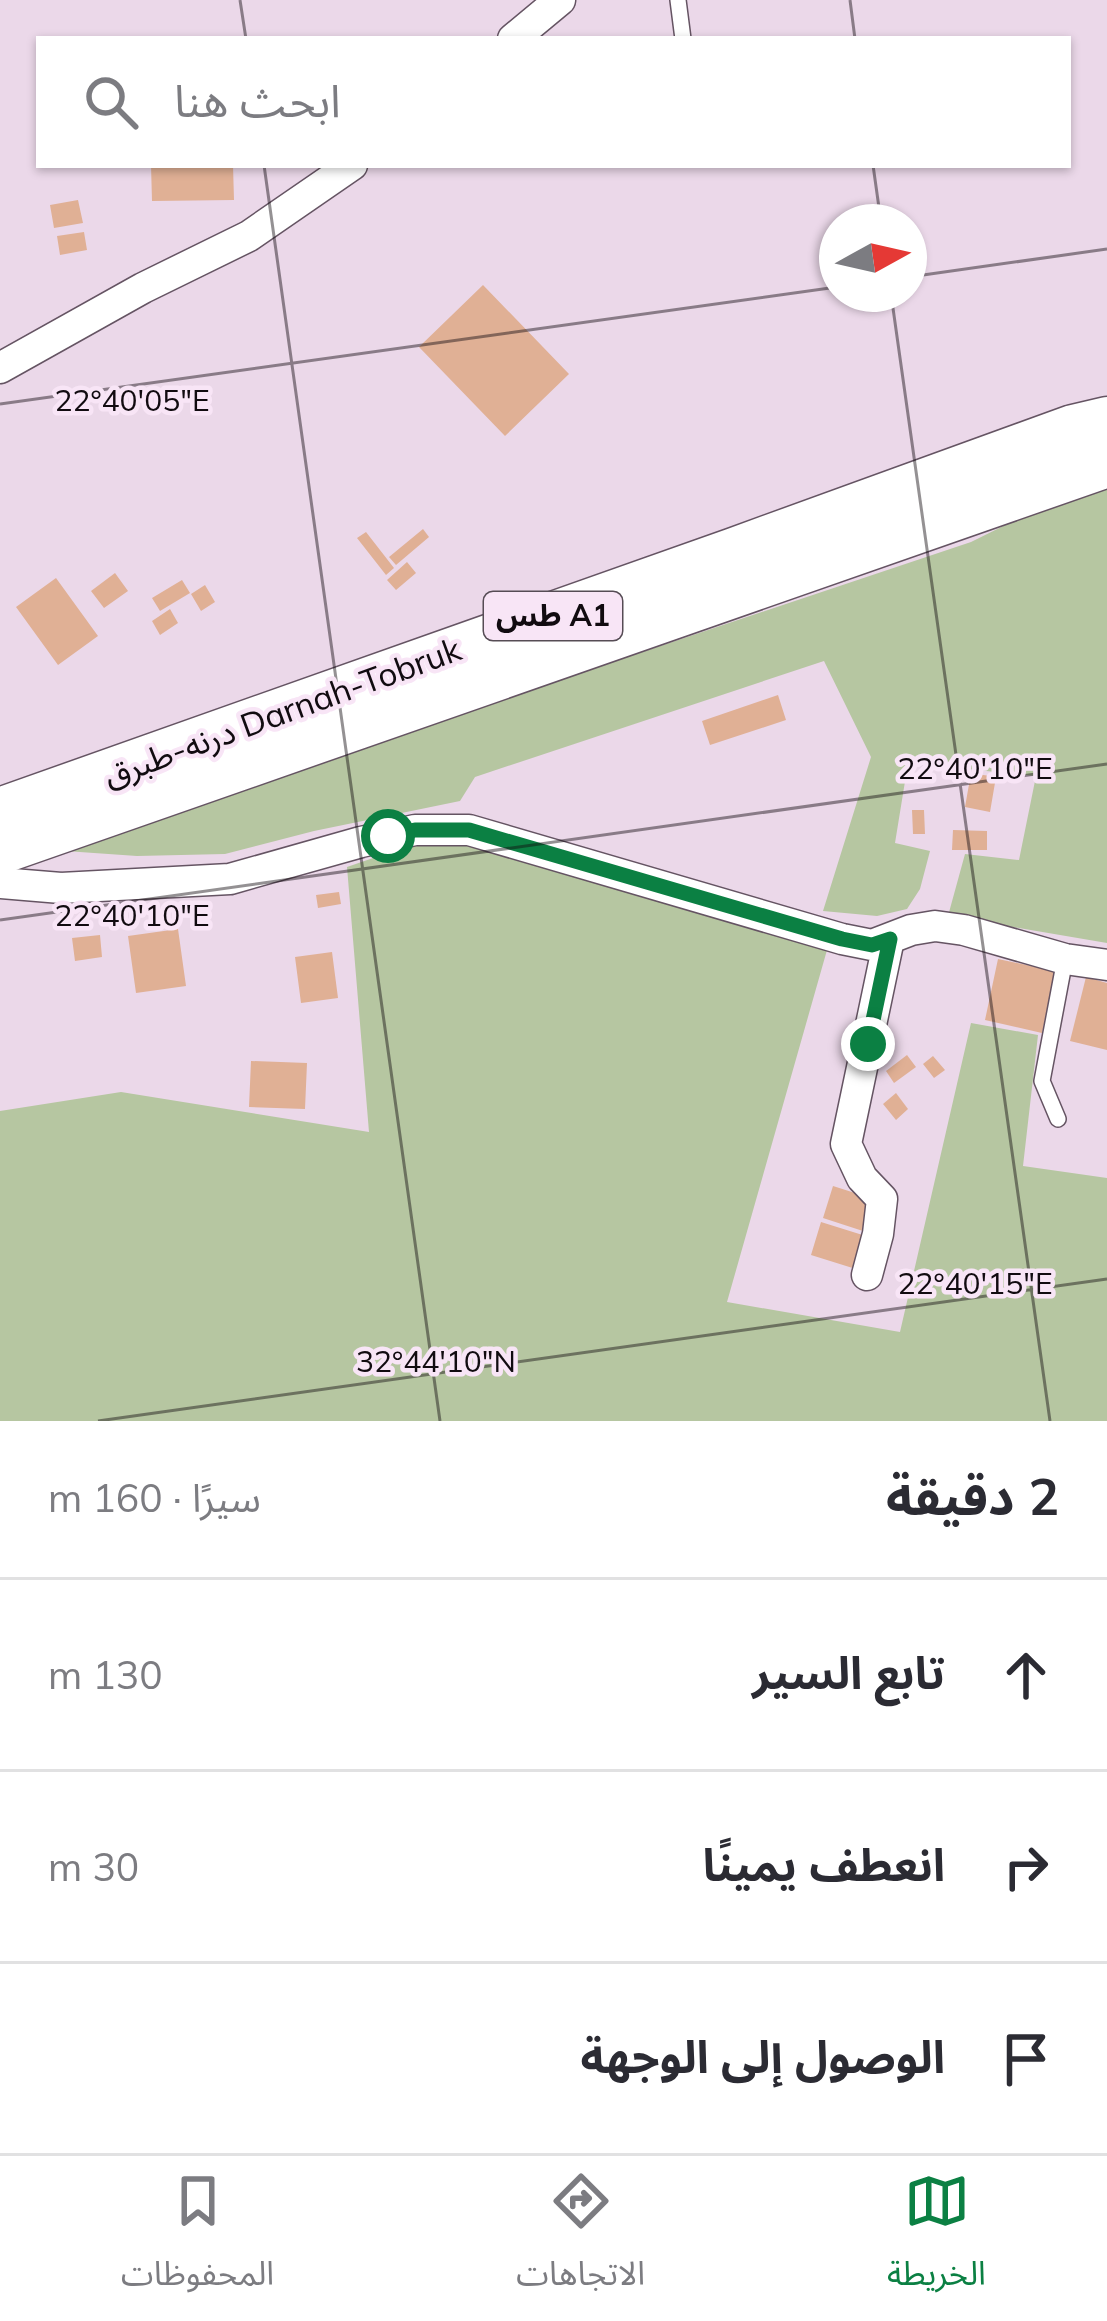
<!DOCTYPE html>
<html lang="ar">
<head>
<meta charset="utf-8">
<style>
  body { margin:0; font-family:Mulish,"Noto Sans Arabic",sans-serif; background:#f2f2f3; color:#2b2b33; direction:rtl }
  .compass { position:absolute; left:819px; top:204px; width:108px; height:108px; border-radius:50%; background:#fff; box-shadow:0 3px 9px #0004; rotate:82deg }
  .stop { position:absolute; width:36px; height:36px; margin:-27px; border:9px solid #0b8043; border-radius:50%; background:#fff }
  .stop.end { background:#0b8043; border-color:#fff; box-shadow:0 3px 12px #0008 }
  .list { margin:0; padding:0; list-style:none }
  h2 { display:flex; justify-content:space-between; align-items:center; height:156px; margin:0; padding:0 48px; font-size:51px }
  h2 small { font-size:39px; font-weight:400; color:#7c7c81 }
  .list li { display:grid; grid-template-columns:78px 1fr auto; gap:36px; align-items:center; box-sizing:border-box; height:192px; padding:0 48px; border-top:3px solid #e1e1e2 }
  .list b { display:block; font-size:45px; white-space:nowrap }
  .list em { font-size:39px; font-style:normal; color:#7c7c81 }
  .icon { flex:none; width:66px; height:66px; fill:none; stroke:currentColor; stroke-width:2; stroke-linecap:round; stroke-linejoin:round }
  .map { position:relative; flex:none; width:1107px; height:1421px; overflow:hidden; direction:ltr }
  .search { position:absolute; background:#fff; box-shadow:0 3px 9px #0004; left:36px; right:36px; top:36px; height:132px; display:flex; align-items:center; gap:30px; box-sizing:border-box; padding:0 42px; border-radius:0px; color:#7c7c81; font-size:45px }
  .sheet { height:732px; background:#fff }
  nav { display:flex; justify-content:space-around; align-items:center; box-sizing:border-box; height:168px; border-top:3px solid #e1e1e2; background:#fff; font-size:33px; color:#7c7c81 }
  nav a { display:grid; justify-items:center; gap:6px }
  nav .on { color:#0b8043 }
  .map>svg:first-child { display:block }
</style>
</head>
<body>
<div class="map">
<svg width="1107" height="1421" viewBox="0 0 1107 1421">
  <rect width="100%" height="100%" fill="#ebd8e9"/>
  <path fill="#b6c6a1" d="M1107 478V943L948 916 965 854 1019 860 1036 776 908 763 895 843 930 851 920 889 907 909 877 916 823 911 871 757 824 661 475 777 460 801 314 831 225 854 137 856 51 850 971 542 1092 482Z
    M455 840 829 943 727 1302 900 1332 971 1023 1038 1035 1023 1166 1107 1178V1421H0V1111L121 1092 369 1132 347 867 408 846Z"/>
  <path fill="#e0b095" d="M151 165H233L234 200 152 201Z
    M78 200 83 223 54 228 50 205Z
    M84 232 87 250 60 255 57 236Z
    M483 285 569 374 505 436 419 347Z
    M423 529 429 537 396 565 389 557Z
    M366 532 394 568 386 575 357 538Z
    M407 562 416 573 396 590 387 580Z
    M115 573 128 591 104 608 91 591Z
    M56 578 98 636 58 665 16 607Z
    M182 580 190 593 160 611 152 598Z
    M205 585 215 602 201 611 191 594Z
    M170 609 178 623 160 635 152 621Z
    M778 695 786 720 710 745 702 721Z
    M971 773 996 777 990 812 965 807Z
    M912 810H924L925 834H913Z
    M953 830 987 831V850H952Z
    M339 892 341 904 318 908 316 895Z
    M178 929 186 986 136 993 128 936Z
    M100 935 102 957 75 961 72 938Z
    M332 952 338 998 301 1003 295 957Z
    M998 959 1055 971 1042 1033 985 1020Z
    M1086 977 1107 983V1050L1070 1041Z
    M907 1055 916 1067 894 1083 886 1071Z
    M933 1056 945 1070 934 1078 923 1064Z
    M251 1061 307 1063 305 1109 249 1107Z
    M896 1093 908 1109 896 1120 883 1104Z
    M833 1186 877 1200 866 1232 823 1218Z
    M821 1222 869 1237 859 1270 811 1255Z"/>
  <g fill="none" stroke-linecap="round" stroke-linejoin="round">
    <g stroke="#655463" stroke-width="18">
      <path id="service" d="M678 0 683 39
        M1058 1119 1042 1081 1065 959"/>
    </g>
    <g stroke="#655463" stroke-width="33">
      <path id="minor" d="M513 39 560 0
        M0 368 143 288 249 236 352 165
        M0 883 61 888 230 879 361 842 415 830H469L842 939 872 945 911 930 935 926 964 930 1065 959 1107 965
        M867 1275 878 1234 882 1199 862 1178 846 1144 889 939"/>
    </g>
    <g stroke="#655463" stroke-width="51">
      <path id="trunk" d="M0 812 734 552 1073 429 1107 421
        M0 850 1107 463"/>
    </g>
    <use href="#service" stroke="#fff" stroke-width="15"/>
    <use href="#minor" stroke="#fff" stroke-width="30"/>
    <use href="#trunk" stroke="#fff" stroke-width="48"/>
  </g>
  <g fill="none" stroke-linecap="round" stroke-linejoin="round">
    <path stroke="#0b8043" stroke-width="15" d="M388 836 415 830H469L842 939 872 945 890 939 868 1044"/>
  </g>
  <path fill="none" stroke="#110b10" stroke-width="3" stroke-opacity="0.45" d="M240 0 246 39M850 0 855 39M264 165 440 1421M873 165 881 222M909 277 1107 249M891 294 1050 1421M0 404 837 287M0 920 1107 764M98 1421 1107 1279"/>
  <g text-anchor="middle" stroke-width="9" stroke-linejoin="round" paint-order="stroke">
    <rect fill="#f8e5f6" stroke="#564c55" stroke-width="3" x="484" y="592" width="138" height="48" rx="9"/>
    <g font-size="30" font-weight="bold" fill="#110b10">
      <text x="553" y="626">طس A1</text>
    </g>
    <g font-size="33" fill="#110b10" stroke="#f8e5f6">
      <text transform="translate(282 712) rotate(-20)" y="12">درنه-طبرق Darnah-Tobruk</text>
    </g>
  </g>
  <g font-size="30" text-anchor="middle" fill="#110b10" stroke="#f8e5f6" stroke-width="9" stroke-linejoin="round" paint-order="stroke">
    <text x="132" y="411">22°40'05"E</text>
    <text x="975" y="779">22°40'10"E</text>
    <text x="132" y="926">22°40'10"E</text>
    <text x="975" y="1294">22°40'15"E</text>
    <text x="436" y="1372">32°44'10"N</text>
  </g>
</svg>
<svg class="compass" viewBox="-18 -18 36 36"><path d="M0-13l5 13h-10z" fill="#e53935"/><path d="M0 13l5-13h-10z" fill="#7c7c81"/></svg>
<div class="stop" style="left:388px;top:836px"></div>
<div class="stop end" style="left:868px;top:1044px"></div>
<div class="search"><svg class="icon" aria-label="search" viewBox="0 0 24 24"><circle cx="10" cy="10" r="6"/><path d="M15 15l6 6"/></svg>ابحث هنا</div>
</div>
<section class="sheet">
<h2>2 دقيقة<small>سيرًا · 160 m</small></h2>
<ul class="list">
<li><svg class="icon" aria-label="ahead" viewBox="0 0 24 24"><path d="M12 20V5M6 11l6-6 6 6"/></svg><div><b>تابع السير</b></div><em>130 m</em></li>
<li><svg class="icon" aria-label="right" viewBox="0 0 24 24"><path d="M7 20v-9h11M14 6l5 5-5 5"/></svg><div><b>انعطف يمينًا</b></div><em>30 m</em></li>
<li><svg class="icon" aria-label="arrive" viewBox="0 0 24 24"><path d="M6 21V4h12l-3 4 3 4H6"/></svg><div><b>الوصول إلى الوجهة</b></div></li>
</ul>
</section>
<nav>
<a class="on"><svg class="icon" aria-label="map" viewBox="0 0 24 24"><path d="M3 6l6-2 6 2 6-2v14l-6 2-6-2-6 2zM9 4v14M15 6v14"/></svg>الخريطة</a>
<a><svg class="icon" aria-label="directions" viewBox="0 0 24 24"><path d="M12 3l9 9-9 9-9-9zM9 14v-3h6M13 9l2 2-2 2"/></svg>الاتجاهات</a>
<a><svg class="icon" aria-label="saved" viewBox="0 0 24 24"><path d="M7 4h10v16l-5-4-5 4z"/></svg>المحفوظات</a>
</nav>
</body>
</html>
